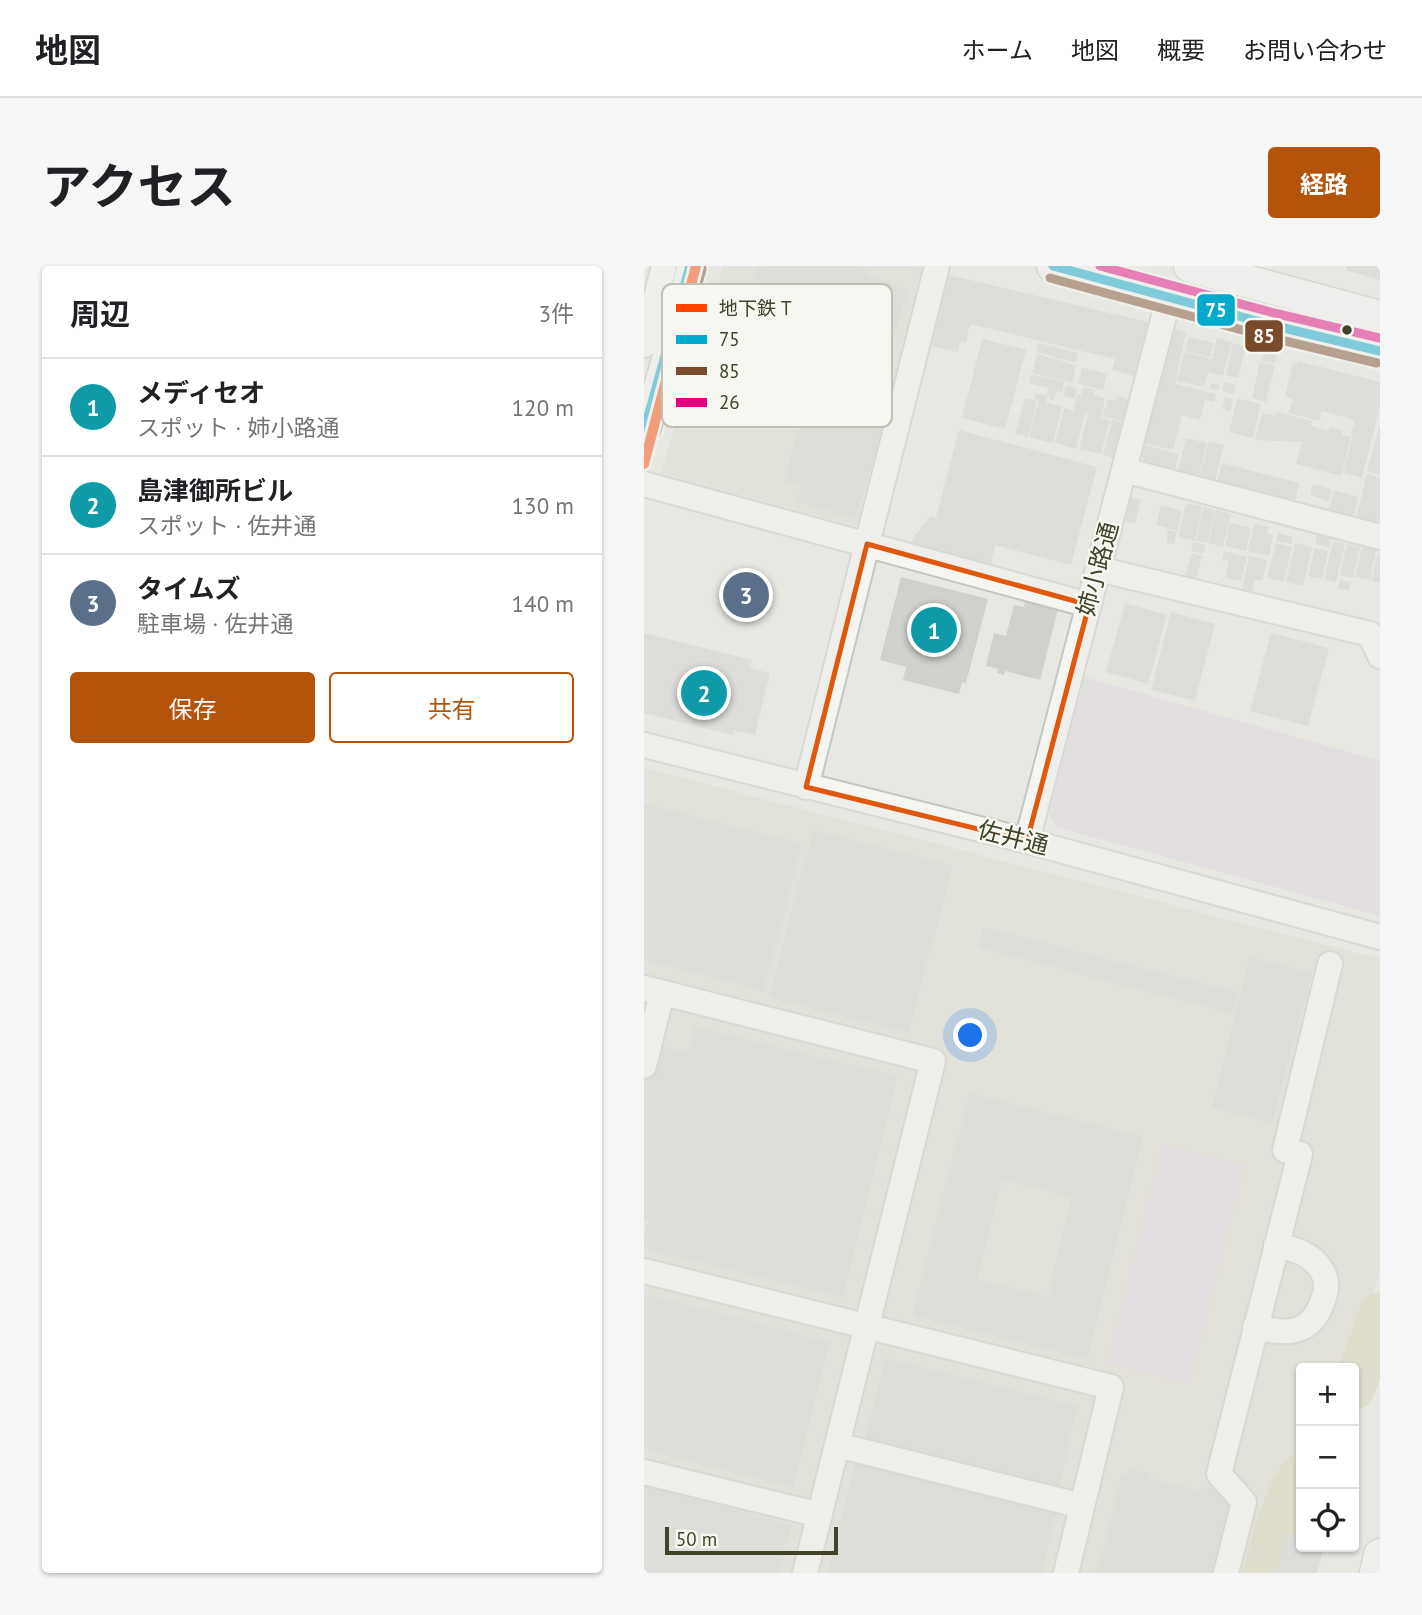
<!DOCTYPE html>
<html lang="ja">
<head>
<meta charset="utf-8">
<style>
  body { margin:0; font-family:"PT Sans","Noto Sans JP",sans-serif; background:#f6f6f6; color:#202124 }
  .controls { position:absolute; right:21px; bottom:21px; display:grid; overflow:hidden; border-radius:7px; box-shadow:0 2px 5px #0004 }
  .controls button { width:63px; height:63px; display:grid; place-items:center; padding:0; border:0; border-bottom:2px solid #e0e0e0; background:#fff; color:#202124; font:35px sans-serif }
  .scale { position:absolute; left:21px; bottom:18px; width:173px; box-sizing:border-box; padding-left:7px; border:4px solid #414229; border-top:0; font-size:19px; line-height:24px; white-space:nowrap; color:#414229; -webkit-text-stroke:5px #f7f7f1; paint-order:stroke }
  .you { position:absolute; left:327px; top:770px; width:24px; height:24px; margin:-18px; border:5px solid #fff; border-radius:50%; background:#1a73e8; box-shadow:0 0 0 10px #1a73e833 }
  .badge { display:grid; place-items:center; width:46px; height:46px; border-radius:50%; background:#b45309; color:#fff; font-size:23px; font-weight:700 }
  .pin { position:absolute; translate:-50% -50%; border:4px solid #fff; box-shadow:0 2px 7px #0006 }
  .list { margin:0; padding:0; list-style:none }
  h2 { display:flex; justify-content:space-between; align-items:center; height:91px; margin:0; padding:0 28px; font-size:30px }
  h2 small { font-size:23px; font-weight:400; color:#757577 }
  .list li { display:grid; grid-template-columns:46px 1fr auto; gap:21px; align-items:center; box-sizing:border-box; height:98px; padding:0 28px; border-top:2px solid #e0e0e0 }
  .list b { display:block; font-size:26px; white-space:nowrap }
  .list p { margin:0; font-size:23px; white-space:nowrap; color:#757577 }
  .list em { font-size:23px; font-style:normal; color:#757577 }
  .actions { display:flex; gap:14px; padding:21px 28px }
  .actions a { flex:1; padding:16px 0; border:2px solid #b45309; border-radius:7px; text-align:center; font-size:24px; color:#b45309 }
  .actions .main { background:#b45309; color:#fff }
  .icon { flex:none; width:38px; height:38px; fill:none; stroke:currentColor; stroke-width:2; stroke-linecap:round; stroke-linejoin:round }
  .map { position:relative; flex:none; width:736px; height:1307px; overflow:hidden; border-radius:7px }
  header { display:flex; align-items:center; gap:42px; box-sizing:border-box; height:98px; padding:0 35px; background:#fff; border-bottom:2px solid #e0e0e0 }
  header strong { font-size:33px }
  nav { display:flex; gap:38px; margin-inline-start:auto; font-size:24px }
  .intro { display:flex; align-items:center; justify-content:space-between; box-sizing:border-box; height:168px; padding:0 42px }
  h1 { margin:0; font-size:49px }
  .button { padding:18px 32px; border-radius:7px; background:#b45309; color:#fff; font-size:24px; font-weight:700 }
  main { display:flex; gap:42px; padding:0 42px }
  aside { flex:1; background:#fff; border-radius:7px; box-shadow:0 2px 5px #0004 }
  .map>svg:first-child { display:block }
</style>
</head>
<body>
<header>
<strong>地図</strong>
<nav><a>ホーム</a><a>地図</a><a>概要</a><a>お問い合わせ</a></nav>
</header>
<div class="intro"><h1>アクセス</h1><a class="button">経路</a></div>
<main>
<aside>
<h2>周辺<small>3件</small></h2>
<ul class="list">
<li><span class="badge" style="background:#0f9aa8">1</span><div><b>メディセオ</b><p>スポット · 姉小路通</p></div><em>120 m</em></li>
<li><span class="badge" style="background:#0f9aa8">2</span><div><b>島津御所ビル</b><p>スポット · 佐井通</p></div><em>130 m</em></li>
<li><span class="badge" style="background:#5c6f8a">3</span><div><b>タイムズ</b><p>駐車場 · 佐井通</p></div><em>140 m</em></li>
</ul>
<div class="actions"><a class="main">保存</a><a>共有</a></div>
</aside>
<div class="map">
<svg width="736" height="1307" viewBox="0 0 736 1307">
  <rect width="100%" height="100%" fill="#e8e8e3"/>
  <path fill="#dbdbd1" d="M79 0H268L285 4 223 252 210 260 17 207Z
    M0 502 736 693V1004L709 1089V1098L707 1102H657V1184L630 1229 620 1233 601 1307H0Z"/>
  <path fill="#ddd3d9" d="M440 411 736 495V650L412 561 405 549Z
    M519 879 600 899 545 1118 464 1097Z"/>
  <g fill="none" stroke-linecap="round" stroke-linejoin="round">
    <path stroke="#d4d2b1" stroke-width="42" d="M710 1123 736 1047
      M620 1307 632 1262 645 1229 657 1208"/>
  </g>
  <path fill="#d0d0cc" fill-rule="evenodd" d="M114 0 123 2 124 0H216L227 11 264 24 238 109 255 113 211 253 153 235 157 219 140 214 159 150 201 163 203 155 221 162 225 149 234 153 242 126 234 123 227 145 83 101Z
    M703 0H736V14L702 4Z
    M305 9 504 56 490 110 468 104 471 93 326 58 322 77 316 75 314 86 288 80Z
    M527 62 542 66 531 118 572 128 570 136 561 134 556 154 538 149 529 184 498 177Z
    M545 71 570 77 566 91 541 85Z
    M573 72 588 76 579 110 564 106 560 121 533 115 540 86 568 93Z
    M338 73 382 84 361 163 318 152Z
    M394 77 434 87 432 97 392 86Z
    M589 77 602 80 594 112 582 109Z
    M620 86 633 89 631 98 618 95Z
    M393 88 432 99 428 117 388 107Z
    M654 95 736 116V141L718 212 699 207 709 169 707 168 711 154 678 145 675 155 645 147 649 133 641 130 649 97 653 98Z
    M616 96 631 100 622 136 608 132Z
    M438 102 463 108 459 124 434 118Z
    M387 108 420 116 418 126 413 125 410 134 405 133 406 129 403 128 404 122 385 117Z
    M580 116 592 119 590 129 578 125Z
    M567 117 576 119 574 124 566 122Z
    M422 119 433 122 431 133 419 130Z
    M439 121 451 124 450 129 461 132 457 152 466 154 457 188 435 183 444 148 441 147 432 183 411 177 420 142 429 145 434 128 437 129Z
    M392 127 404 130 402 136 418 140 409 177 385 171 395 134 391 133Z
    M473 130 486 134 481 156 459 150 464 133 471 135Z
    M581 131 589 133 586 145 578 143Z
    M381 132 393 135 384 171 371 168Z
    M593 132 617 138 609 172 585 166Z
    M633 146 668 155 667 160 685 165 686 161 699 165 698 169 707 171 697 210 652 198 658 176 611 174 618 147 632 150Z
    M468 154 480 157 471 192 459 189Z
    M735 161H736V209L723 205Z
    M315 164 453 201 427 299 351 279 347 298 268 278 270 270 287 250 292 251Z
    M542 172 563 177 554 214 533 209Z
    M565 175 580 179 570 218 555 215Z
    M500 179 535 188 530 207 503 201 497 190Z
    M578 197 655 217 650 240 572 220Z
    M723 208 736 212V252L734 257 712 251Z
    M669 218 688 224 685 235 666 229Z
    M690 224 714 231 709 253 684 246Z
    M484 230 497 234 491 258 478 254Z
    M542 237 559 241 551 275 534 271Z
    M517 239 538 245 534 265 512 259Z
    M560 241 571 244 563 277 552 275Z
    M572 244 587 248 579 281 564 277Z
    M586 257 607 262 602 285 581 280Z
    M610 258 625 261 623 268 629 269 625 290 604 285Z
    M524 264 533 266 530 278 522 276Z
    M634 267 649 271 647 278 632 275Z
    M673 269 687 272 685 282 671 278Z
    M689 275 701 278 692 316 680 313Z
    M549 276 562 279 559 288 547 285Z
    M632 277 648 281 640 315 623 312Z
    M651 277 668 281 659 320 642 316Z
    M703 278 716 281 709 312 696 309Z
    M718 281 732 284 726 314 711 311Z
    M671 282 684 285 678 313 664 310Z
    M580 285 603 291 597 315 581 312 585 295 578 294Z
    M548 287 558 290 552 314 541 311Z
    M734 287 736 288V317L727 315Z
    M605 290 623 294 618 315 611 313 608 325 598 323Z
    M257 311 344 333 322 417 318 416 315 428 259 414 262 401 236 394Z
    M696 314 707 316 705 325 694 322Z
    M381 332 394 336 393 339 401 341 402 336 415 339 396 414 361 405 360 409 353 407 354 403 342 400 350 367 362 370 370 339 380 341Z
    M481 337 523 349 504 418 462 406Z
    M527 346 571 358 551 435 507 424Z
    M0 367 108 394 106 402 126 407 111 469 90 464 89 469 0 447Z
    M627 367 685 382 664 460 606 445Z
    M0 538 157 578 120 725 0 694Z
    M169 564 308 600 265 767 126 731Z
    M340 662 593 726 588 747 335 682Z
    M606 691 668 707 628 857 568 841Z
    M51 761 253 810 199 1031 0 983V973L5 954 0 952V775L45 787Z
    M325 827 499 871 443 1093 269 1050ZM358 913 428 931 404 1031 333 1014Z
    M0 1028 186 1076 149 1221 0 1183Z
    M241 1092 434 1140 414 1223 220 1175Z
    M213 1191 413 1240 397 1307H184Z
    M486 1202 506 1208 505 1213 555 1225 559 1221 579 1226 591 1233 573 1307H453L478 1207 484 1209Z
    M0 1220 147 1259 134 1307H0Z
    M642 1267 657 1271V1281H680L673 1307H632Z"/>
  <g fill="none" stroke-linecap="round" stroke-linejoin="round">
    <g stroke="#c6c6c1" stroke-width="28">
      <path id="minor" d="M0 79 20 0
        M0 165 46 0
        M480 204 736 271
        M0 218 445 339
        M454 303 726 368 736 390
        M0 479 383 575 736 671
        M162 521 293 0
        M383 575 525 31
        M0 722 289 795 161 1307
        M0 800 18 727
        M0 1005 467 1121 422 1307
        M611 1061C645 1070 669 1068 680 1031 683 1024 683 1012 678 1005 669 988 650 983 632 979
        M193 1179 438 1240
        M0 1206 176 1249
        M582 1307 600 1236 575 1208 656 888 641 884 686 698"/>
    </g>
    <g stroke="#c6c6bf" stroke-width="35">
      <path id="major" d="M409 0 627 59 736 85
        M546 0 736 51
        M732 1307 736 1289"/>
    </g>
    <use href="#minor" stroke="#f5f5f2" stroke-width="24"/>
    <use href="#major" stroke="#f7f7f6" stroke-width="32"/>
    <g stroke="#f7f7f1" stroke-width="14">
      <path id="bus-1" d="M409 0 627 59 736 85
        M0 165 46 0"/>
    </g>
    <g stroke="#f7f7f1" stroke-width="14">
      <path id="bus-2" d="M406 12 624 71 733 97
        M12 168 58 3"/>
    </g>
    <g stroke="#f7f7f1" stroke-width="14">
      <path id="bus-3" d="M456 0 630 47 736 72"/>
    </g>
    <use href="#bus-1" stroke="#00a9ce" stroke-width="9"/>
    <use href="#bus-2" stroke="#7a4b2a" stroke-width="9"/>
    <use href="#bus-3" stroke="#e5007d" stroke-width="9"/>
    <g stroke="#f7f7f1" stroke-width="16">
      <path id="metro-1" d="M0 198 52 0"/>
    </g>
    <use href="#metro-1" stroke="#ff4500" stroke-width="10"/>
  </g>
  <path d="M0 0H736V1307H0ZM223 278 445 339 383 575 162 521Z" fill="#e8e8e3" fill-opacity=".55" fill-rule="evenodd"/>
  <path fill="none" stroke="#e0580d" stroke-width="5" stroke-linejoin="round" d="M223 278 445 339 383 575 162 521Z"/>
  <circle fill="#414229" stroke="#f7f7f1" stroke-width="2.5" cx="703" cy="64" r="6"/>
  <g text-anchor="middle" stroke-width="5" stroke-linejoin="round" paint-order="stroke">
    <g font-size="24" fill="#414229" stroke="#f7f7f1">
      <text transform="translate(454 303) rotate(-75)" y="8">姉小路通</text>
      <text transform="translate(369 572) rotate(14)" y="8">佐井通</text>
    </g>
  </g>
  <rect x="18" y="18" width="230" height="143" rx="10" fill="#f7f7f1" stroke="#c0c1b5" stroke-width="2"/>
  <rect x="32" y="38" width="31" height="8" fill="#ff4500"/>
  <rect x="32" y="69" width="31" height="9" fill="#00a9ce"/>
  <rect x="32" y="101" width="31" height="8" fill="#7a4b2a"/>
  <rect x="32" y="132" width="31" height="9" fill="#e5007d"/>
  <g font-size="19" fill="#414229">
    <text x="75" y="49">地下鉄 T</text>
    <text x="75" y="80">75</text>
    <text x="75" y="112">85</text>
    <text x="75" y="143">26</text>
  </g>
  <g stroke="#f7f7f1" stroke-width="2.5">
    <rect x="552" y="27" width="40" height="34" rx="7" fill="#00a9ce"/>
    <rect x="600" y="53" width="40" height="34" rx="7" fill="#7a4b2a"/>
  </g>
  <g font-size="19" text-anchor="middle" font-weight="bold" fill="#fff">
    <text x="572" y="51">75</text>
    <text x="620" y="77">85</text>
  </g>
</svg>
<div class="controls">
<button>+</button>
<button>−</button>
<button><svg class="icon" aria-label="locate" viewBox="0 0 24 24"><circle cx="12" cy="12" r="6"/><path d="M12 2v4M12 18v4M2 12h4M18 12h4"/></svg></button>
</div>
<div class="scale">50 m</div>
<div class="you"></div>
<div class="pin badge" style="left:290px;top:364px;background:#0f9aa8">1</div>
<div class="pin badge" style="left:60px;top:427px;background:#0f9aa8">2</div>
<div class="pin badge" style="left:102px;top:329px;background:#5c6f8a">3</div>
</div>
</main>
</body>
</html>
